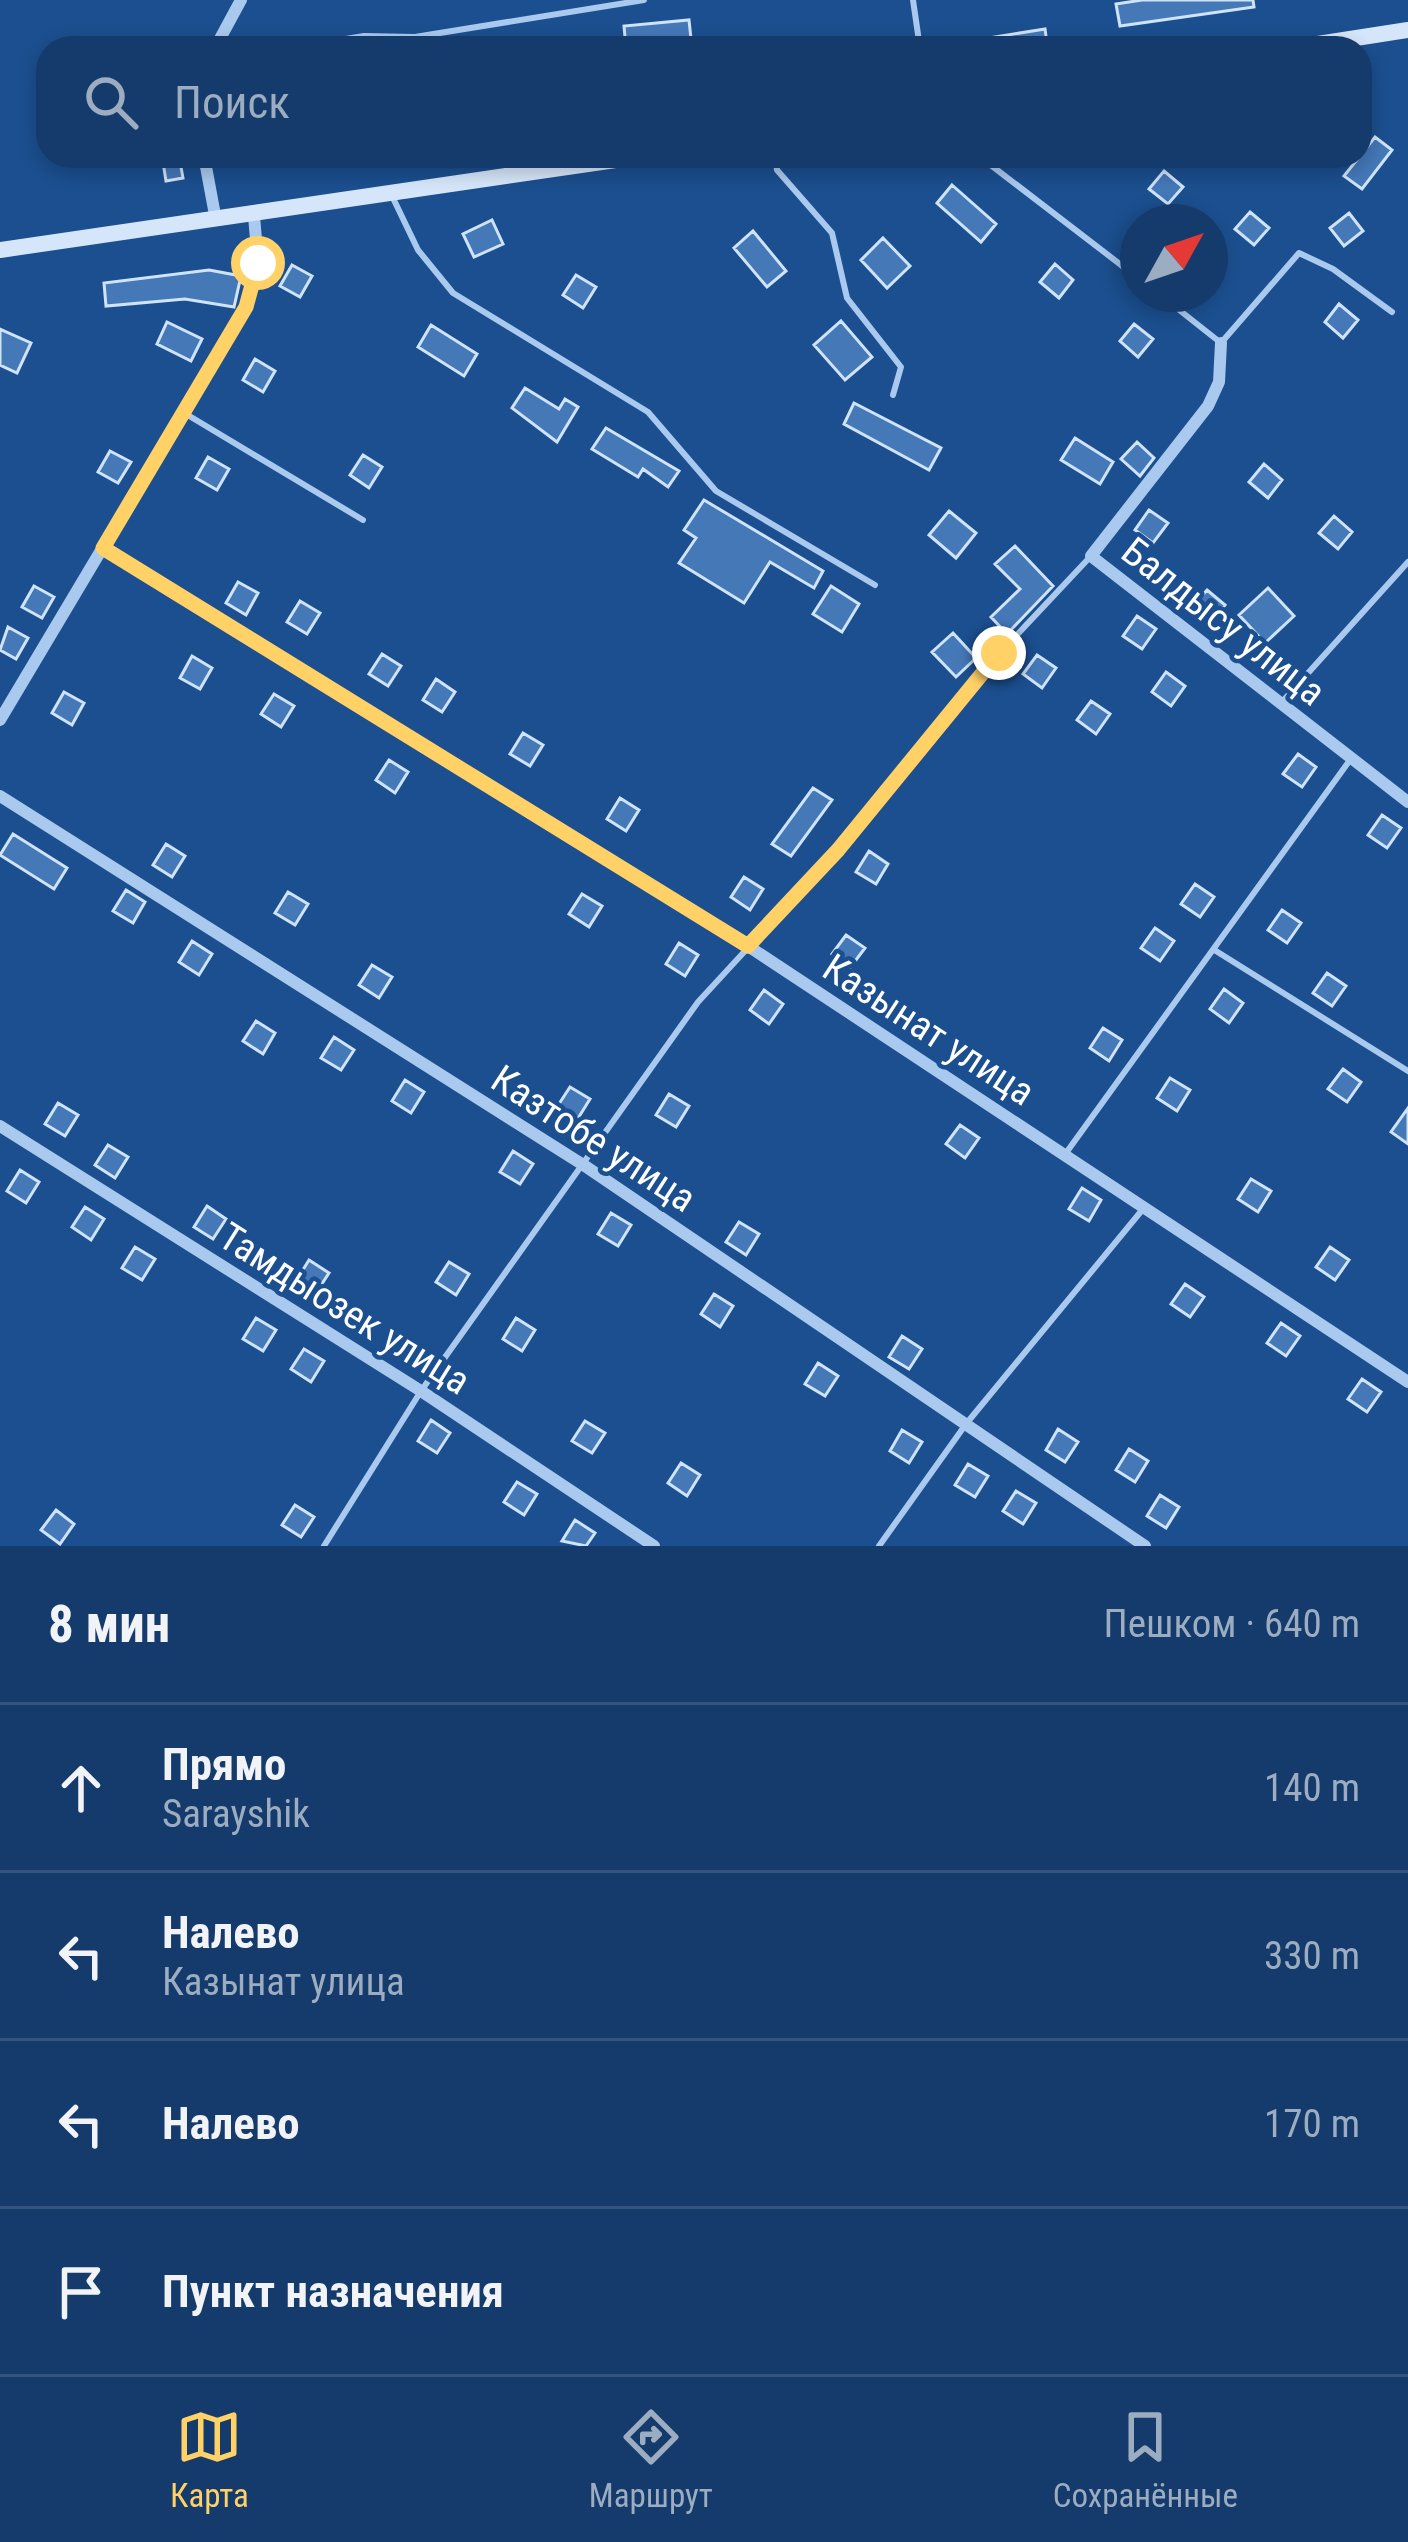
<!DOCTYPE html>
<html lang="ru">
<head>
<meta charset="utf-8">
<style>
  body { margin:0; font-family:"Roboto Condensed",sans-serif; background:#1d4271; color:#f1f3f6 }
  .compass { position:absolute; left:1120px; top:204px; width:108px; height:108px; border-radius:50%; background:#143b6b; box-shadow:0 6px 18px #0003; rotate:50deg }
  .stop { position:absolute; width:36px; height:36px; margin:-27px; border:9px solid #ffd166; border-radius:50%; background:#fff }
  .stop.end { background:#ffd166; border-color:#fff; box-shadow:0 3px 12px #0008 }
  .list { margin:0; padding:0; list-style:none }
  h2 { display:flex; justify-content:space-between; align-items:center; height:156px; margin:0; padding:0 48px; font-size:51px }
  h2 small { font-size:39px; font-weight:400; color:#9dadc1 }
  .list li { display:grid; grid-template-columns:78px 1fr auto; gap:36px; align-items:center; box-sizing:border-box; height:168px; padding:0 48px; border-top:3px solid #33557e }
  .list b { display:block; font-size:45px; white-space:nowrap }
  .list p { margin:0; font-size:39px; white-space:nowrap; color:#9dadc1 }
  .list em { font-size:39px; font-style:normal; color:#9dadc1 }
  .icon { flex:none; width:66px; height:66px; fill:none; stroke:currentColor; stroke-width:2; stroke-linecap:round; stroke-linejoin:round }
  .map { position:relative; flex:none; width:1408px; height:1546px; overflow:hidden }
  .search { position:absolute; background:#143b6b; box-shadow:0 6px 18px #0003; left:36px; right:36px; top:36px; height:132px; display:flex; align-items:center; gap:30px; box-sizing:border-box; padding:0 42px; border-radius:36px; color:#9dadc1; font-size:45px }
  .sheet { height:828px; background:#143b6b }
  nav { display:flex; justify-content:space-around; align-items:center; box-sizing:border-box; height:168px; border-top:3px solid #33557e; background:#143b6b; font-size:33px; color:#9dadc1 }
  nav a { display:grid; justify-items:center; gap:6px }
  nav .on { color:#ffd166 }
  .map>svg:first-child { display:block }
</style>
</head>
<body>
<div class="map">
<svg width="1408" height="1546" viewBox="0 0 1408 1546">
  <rect width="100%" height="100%" fill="#1b4f8f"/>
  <path fill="#4478b7" stroke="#cfe3fa" stroke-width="3" d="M1142 0H1253L1254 7 1120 26 1116 4Z
    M689 20 692 48H626L624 26Z
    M1045 29 1047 43 970 48V41Z
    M1375 137 1392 150 1362 189 1344 176Z
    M162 156H179L183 178 166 181Z
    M1164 171 1183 187 1168 204 1149 189Z
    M952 185 996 224 981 242 937 203Z
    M1250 212 1269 228 1254 245 1235 229Z
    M1349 213 1363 231 1344 246 1330 228Z
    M492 220 503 244 474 257 463 234Z
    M753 231 786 271 767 287 734 248Z
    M883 238 910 266 887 288 861 260Z
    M1055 264 1073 280 1059 298 1040 282Z
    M292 265 312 276 300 297 280 286Z
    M209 270 241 276 234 307 185 299 106 306 104 283Z
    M576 275 596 287 583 308 563 295Z
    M1339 304 1358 320 1343 338 1325 322Z
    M841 321 872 357 845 380 814 345Z
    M167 322 202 339 191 361 157 344Z
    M1134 324 1153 339 1138 357 1120 341Z
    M431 325 477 354 464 376 418 347Z
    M0 329 31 343 17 373 0 365Z
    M255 359 275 371 263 392 243 380Z
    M525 388 559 409 565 399 578 407 557 442 512 408Z
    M854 403 941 448 929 470 844 424Z
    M606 428 679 471 668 487 643 469 638 477 592 449Z
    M1075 438 1113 462 1100 484 1061 460Z
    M1137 442 1154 458 1140 476 1121 459Z
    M110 451 131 462 118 483 98 472Z
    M363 455 382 467 369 488 350 475Z
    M208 457 229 469 217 490 196 478Z
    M1264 464 1282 480 1268 498 1249 482Z
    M704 500 823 571 814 588 770 562 744 603 679 563 696 538 684 530Z
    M1149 510 1168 523 1153 543 1135 530Z
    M949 511 976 533 956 558 929 535Z
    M1334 516 1352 532 1338 549 1319 533Z
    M1015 546 1053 586 1007 634 991 617 1020 589 995 564Z
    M238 582 258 593 246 615 226 603Z
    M34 586 54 597 42 618 22 607Z
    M831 586 859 604 842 632 813 614Z
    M1268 588 1294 616 1265 643 1239 615Z
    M1207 590 1225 605 1210 623 1192 607Z
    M300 601 320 613 307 634 287 622Z
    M1137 616 1156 629 1142 649 1123 636Z
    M8 627 28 638 16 659 0 650Z
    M953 633 976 658 956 677 932 652Z
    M382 654 401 666 388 686 369 674Z
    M1037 655 1056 668 1042 688 1023 674Z
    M192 656 212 668 200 689 180 678Z
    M1166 672 1185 686 1171 706 1152 692Z
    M436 679 455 692 442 712 423 700Z
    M64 692 84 703 72 725 52 713Z
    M274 694 294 706 281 727 261 714Z
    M1091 701 1110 714 1096 734 1077 720Z
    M523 733 543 745 530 766 510 754Z
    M1298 754 1316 767 1302 787 1283 774Z
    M389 760 408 772 395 793 376 780Z
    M813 788 832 800 791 856 772 844Z
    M620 798 639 810 626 831 607 819Z
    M1382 815 1401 828 1387 848 1368 835Z
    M13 834 67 868 54 889 0 855Z
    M166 844 185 856 172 877 153 865Z
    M869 851 888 864 876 884 856 872Z
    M744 877 763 889 750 910 731 897Z
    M1195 884 1214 897 1200 917 1181 904Z
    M126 890 145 902 133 923 113 911Z
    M288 892 308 904 295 925 275 913Z
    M582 894 602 906 589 927 569 914Z
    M1282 910 1301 923 1287 943 1268 930Z
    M1155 928 1174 941 1160 961 1141 948Z
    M846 935 865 948 850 968 832 954Z
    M192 941 212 954 199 975 179 962Z
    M679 943 698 955 685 976 666 964Z
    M372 965 392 977 379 998 359 985Z
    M1327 973 1346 986 1332 1006 1313 993Z
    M1224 989 1243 1003 1229 1023 1210 1009Z
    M764 990 783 1004 769 1024 750 1010Z
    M256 1021 275 1033 263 1054 243 1041Z
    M1103 1028 1122 1040 1109 1061 1090 1048Z
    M334 1037 354 1050 341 1070 321 1058Z
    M1343 1069 1361 1082 1347 1102 1328 1089Z
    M1170 1078 1190 1090 1177 1111 1157 1098Z
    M405 1080 424 1092 411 1113 392 1101Z
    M570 1087 590 1099 577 1120 557 1107Z
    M669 1094 689 1106 676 1127 656 1115Z
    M58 1103 78 1115 65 1136 45 1124Z
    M1408 1108V1144L1391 1132Z
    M960 1125 979 1138 965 1158 946 1144Z
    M108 1145 128 1157 115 1178 95 1165Z
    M513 1151 533 1164 520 1184 500 1172Z
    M20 1170 39 1182 26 1203 7 1191Z
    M1251 1179 1271 1191 1258 1212 1238 1199Z
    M1082 1188 1101 1200 1089 1221 1069 1209Z
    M207 1206 226 1219 213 1239 194 1227Z
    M85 1207 104 1219 91 1240 72 1227Z
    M611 1213 631 1225 618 1246 598 1234Z
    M739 1222 759 1234 746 1255 726 1242Z
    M135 1247 155 1259 142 1280 122 1268Z
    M1330 1247 1349 1260 1335 1280 1316 1267Z
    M309 1260 329 1273 316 1293 296 1281Z
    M449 1262 469 1274 456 1295 436 1282Z
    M1185 1284 1204 1297 1190 1317 1171 1304Z
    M714 1294 733 1306 720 1327 701 1314Z
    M256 1318 276 1330 263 1351 243 1339Z
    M516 1318 535 1330 522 1351 503 1339Z
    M1281 1323 1300 1336 1286 1356 1267 1343Z
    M902 1336 922 1349 909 1369 889 1357Z
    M304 1349 324 1361 311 1382 291 1369Z
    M818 1363 838 1376 825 1396 805 1384Z
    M1362 1379 1381 1392 1367 1412 1348 1399Z
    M431 1420 450 1433 437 1453 418 1441Z
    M585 1421 605 1433 592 1453 572 1441Z
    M1058 1429 1078 1442 1065 1462 1046 1450Z
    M902 1430 922 1442 909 1463 890 1451Z
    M1129 1449 1148 1461 1135 1482 1116 1470Z
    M681 1463 700 1475 687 1496 668 1483Z
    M968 1464 988 1476 975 1497 955 1485Z
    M517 1482 537 1494 524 1515 504 1502Z
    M1016 1491 1036 1503 1023 1524 1003 1511Z
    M1160 1495 1179 1507 1166 1528 1147 1516Z
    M295 1505 314 1517 301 1537 282 1525Z
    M56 1510 74 1524 60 1544 41 1530Z
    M575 1520 595 1533 586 1546 562 1541Z"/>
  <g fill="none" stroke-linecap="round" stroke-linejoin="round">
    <path stroke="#a9c9ee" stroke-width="6" d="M913 0 920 48
      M291 48 364 36 415 37 644 0
      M775 156 777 170 832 233 847 298 901 367 893 395
      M979 156 1138 278
      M393 198 418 250 453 293 648 412 716 491 875 585
      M1159 294 1221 343 1299 253 1333 269 1392 312
      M186 414 363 520
      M1282 702 1408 562
      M1216 951 1408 1071
      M1066 1153 1350 760
      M324 1546 421 1391 698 1002 838 850 999 654 1091 556
      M879 1546 966 1424 1143 1209"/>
    <path stroke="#a9c9ee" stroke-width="12" d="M215 48 241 0
      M204 156 215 215
      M1221 343 1219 382 1208 406 1091 556 1408 802
      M103 548 748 946 1408 1382
      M0 720 246 307 258 263 254 216
      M0 796 585 1166 1145 1546
      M0 1126 421 1391 654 1546"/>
    <path stroke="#d6e6fa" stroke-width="16" d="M1292 48 1408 30
      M0 250 643 156"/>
  </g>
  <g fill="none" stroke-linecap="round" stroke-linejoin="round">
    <path stroke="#ffd166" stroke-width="15" d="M258 263 246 307 103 548 748 946 838 850 999 653"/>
  </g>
  <g text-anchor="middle" stroke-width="9" stroke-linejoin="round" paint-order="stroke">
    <g font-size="39" fill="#fff" stroke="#1b4f8f">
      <text transform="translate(1224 621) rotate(38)" y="14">Балдысу улица</text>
      <text transform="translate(929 1029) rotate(33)" y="14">Казынат улица</text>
      <text transform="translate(594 1138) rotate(33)" y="14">Казтобе улица</text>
      <text transform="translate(345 1308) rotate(32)" y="14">Тамдыозек улица</text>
    </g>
  </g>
</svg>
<svg class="compass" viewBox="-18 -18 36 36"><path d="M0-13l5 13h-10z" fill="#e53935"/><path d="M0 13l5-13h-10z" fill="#9dadc1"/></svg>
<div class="stop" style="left:258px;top:263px"></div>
<div class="stop end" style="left:999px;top:653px"></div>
<div class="search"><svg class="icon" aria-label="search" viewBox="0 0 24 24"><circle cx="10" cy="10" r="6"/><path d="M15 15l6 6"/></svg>Поиск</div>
</div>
<section class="sheet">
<h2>8 мин<small>Пешком · 640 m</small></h2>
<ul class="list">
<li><svg class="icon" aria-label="ahead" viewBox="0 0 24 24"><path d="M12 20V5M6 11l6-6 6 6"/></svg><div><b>Прямо</b><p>Sarayshik</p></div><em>140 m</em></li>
<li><svg class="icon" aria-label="left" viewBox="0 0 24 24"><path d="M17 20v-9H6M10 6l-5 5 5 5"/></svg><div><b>Налево</b><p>Казынат улица</p></div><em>330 m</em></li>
<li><svg class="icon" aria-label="left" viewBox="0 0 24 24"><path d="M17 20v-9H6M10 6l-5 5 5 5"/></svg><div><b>Налево</b></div><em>170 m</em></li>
<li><svg class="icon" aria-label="arrive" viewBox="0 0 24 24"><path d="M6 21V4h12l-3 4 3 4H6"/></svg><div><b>Пункт назначения</b></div></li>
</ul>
</section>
<nav>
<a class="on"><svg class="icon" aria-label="map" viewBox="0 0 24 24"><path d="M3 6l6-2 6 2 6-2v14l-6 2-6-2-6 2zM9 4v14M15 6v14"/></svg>Карта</a>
<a><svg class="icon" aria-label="directions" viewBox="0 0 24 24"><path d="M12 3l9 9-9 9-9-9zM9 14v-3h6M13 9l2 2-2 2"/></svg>Маршрут</a>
<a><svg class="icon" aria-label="saved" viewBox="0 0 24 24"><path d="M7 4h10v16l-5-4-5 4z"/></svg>Сохранённые</a>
</nav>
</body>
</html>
